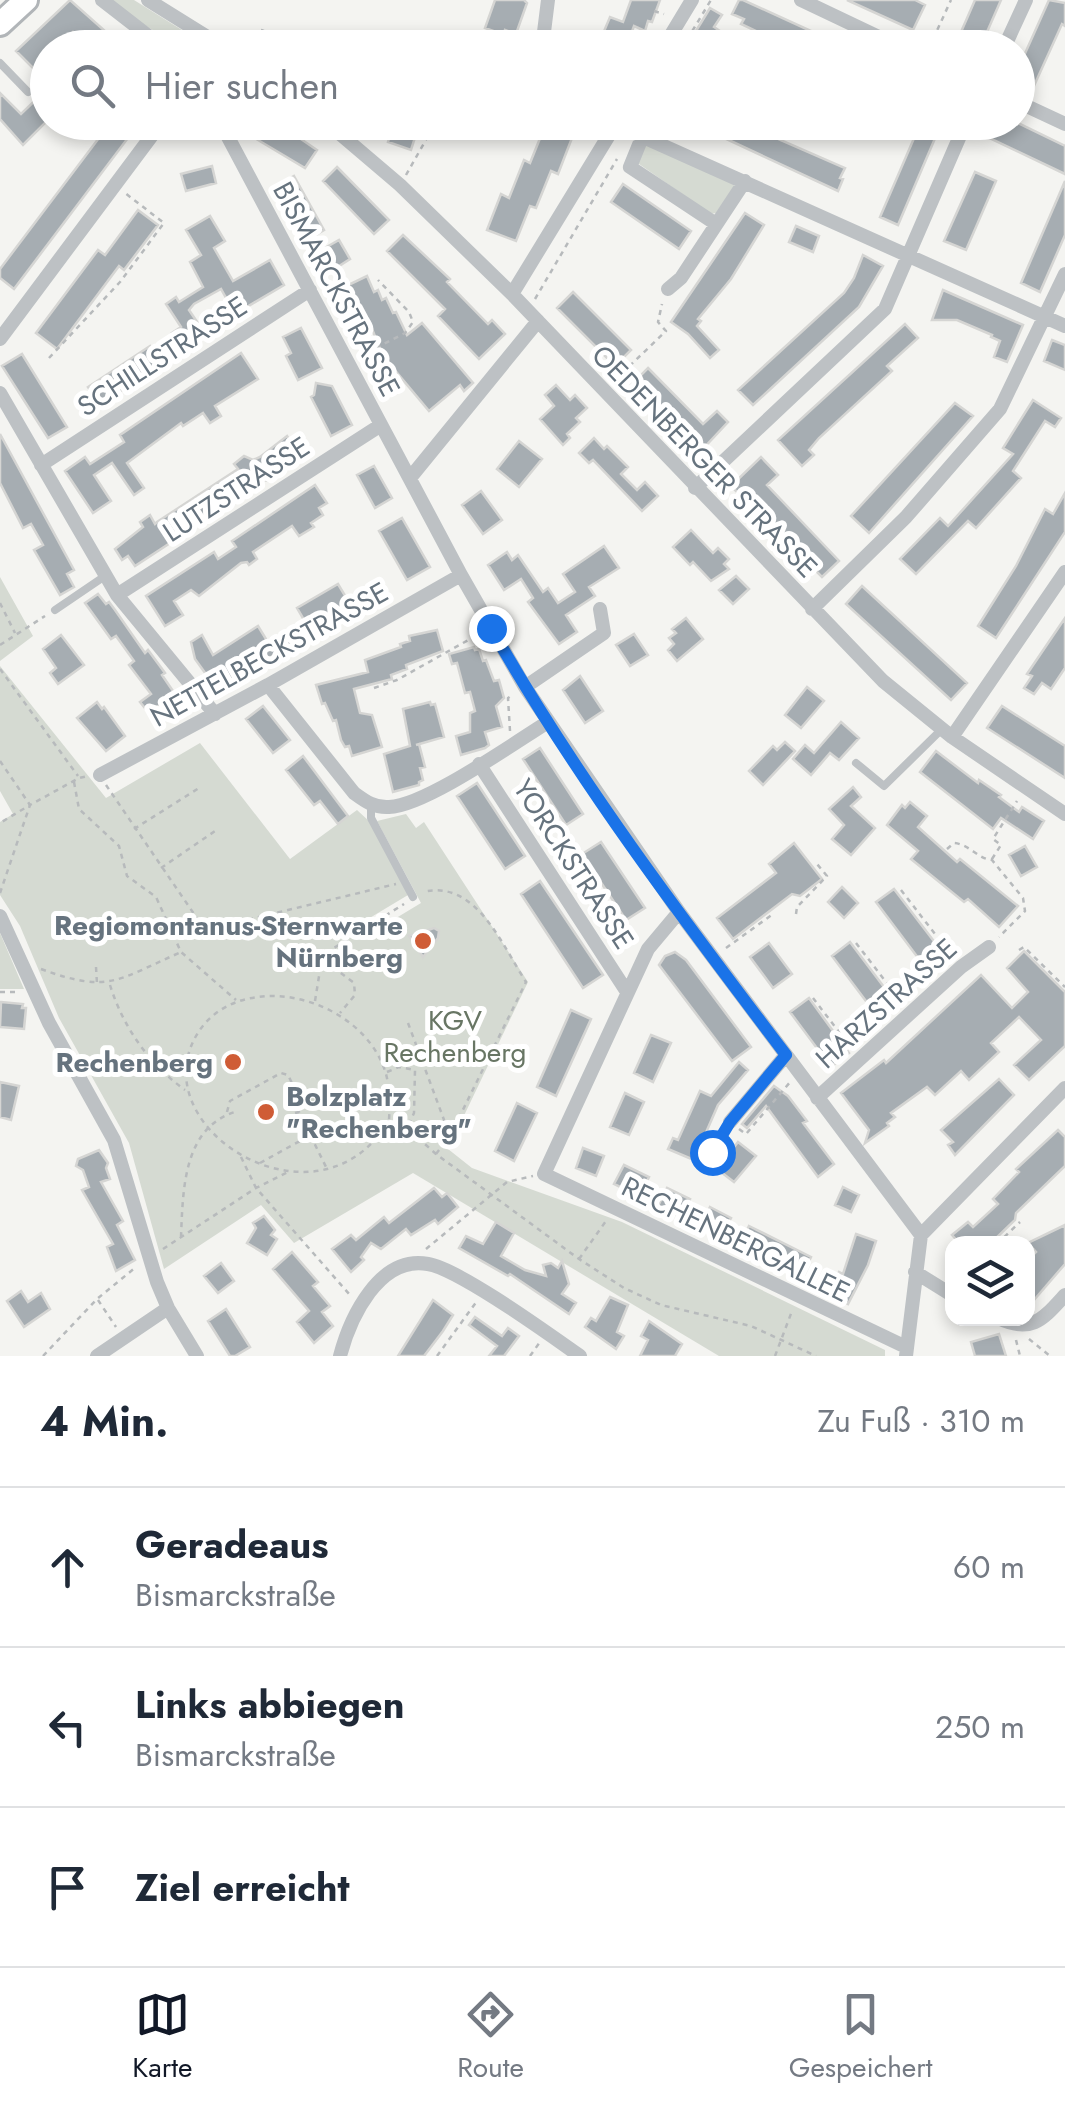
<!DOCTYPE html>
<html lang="de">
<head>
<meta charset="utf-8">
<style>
  body { margin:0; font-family:Jost,sans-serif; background:#f2f2f3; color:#1f2937 }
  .controls { position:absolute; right:30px; bottom:30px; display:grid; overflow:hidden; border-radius:20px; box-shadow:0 5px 15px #0003 }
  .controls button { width:90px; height:90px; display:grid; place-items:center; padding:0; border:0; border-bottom:2px solid #e0e1e3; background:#fff; color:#1f2937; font:50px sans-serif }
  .stop { position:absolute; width:30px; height:30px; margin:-22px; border:8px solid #1a73e8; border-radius:50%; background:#fff }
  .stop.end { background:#1a73e8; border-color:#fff; box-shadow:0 2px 10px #0008 }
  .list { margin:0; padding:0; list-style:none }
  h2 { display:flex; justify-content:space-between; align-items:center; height:130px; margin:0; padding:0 40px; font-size:42px }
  h2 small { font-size:32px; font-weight:400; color:#747a83 }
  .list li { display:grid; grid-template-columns:65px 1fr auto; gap:30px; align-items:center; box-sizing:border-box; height:160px; padding:0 40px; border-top:2px solid #e0e1e3 }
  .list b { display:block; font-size:38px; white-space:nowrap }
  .list p { margin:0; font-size:32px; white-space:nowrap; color:#747a83 }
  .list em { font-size:32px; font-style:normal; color:#747a83 }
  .icon { flex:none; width:55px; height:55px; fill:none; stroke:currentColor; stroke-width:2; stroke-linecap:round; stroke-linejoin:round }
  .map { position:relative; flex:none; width:1065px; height:1356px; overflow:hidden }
  .search { position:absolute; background:#fff; box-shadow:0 5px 15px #0003; left:30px; right:30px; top:30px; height:110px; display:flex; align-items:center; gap:25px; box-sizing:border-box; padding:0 35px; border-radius:55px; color:#747a83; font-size:38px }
  .sheet { height:610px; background:#fff }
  nav { display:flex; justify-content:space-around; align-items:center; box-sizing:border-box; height:140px; border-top:2px solid #e0e1e3; background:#fff; font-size:28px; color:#747a83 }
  nav a { display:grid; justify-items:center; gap:5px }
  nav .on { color:#111827 }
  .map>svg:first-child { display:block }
</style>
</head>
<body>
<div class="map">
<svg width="1065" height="1356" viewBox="0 0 1065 1356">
  <rect width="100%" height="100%" fill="#f4f4f1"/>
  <path fill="#d5dad2" d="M110 0H134L209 47C170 47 139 22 110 0Z
    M646 144 735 185 716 213 711 214 639 164 638 160Z
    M0 577 33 636 0 661Z
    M0 666 106 798 200 743 290 859 357 810 370 822 408 895 343 934 373 932 421 903 377 821 406 814 416 828 424 822 528 982 448 1149 472 1168 622 1222 885 1350V1356H719L413 1173 294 1243 261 1205 164 1269 129 1143 59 1018 20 926 0 895V822L13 814 0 791Z
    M0 933 24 989H0Z"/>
  <path fill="#a6adb2" stroke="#d5d5d3" stroke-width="2.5" d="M70 0 124 48H89L73 32 57 48H48V57L34 69 16 51Z
    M495 0H524L527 3 516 34 505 30 504 35 485 28Z
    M631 0H660L652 22 648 21 645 31 634 26 626 48H597L610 17 623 22Z
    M739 0H743L848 48H792L741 24 744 19 732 14Z
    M847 0H915L925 5 913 30Z
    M975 0H1001L980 48H954Z
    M1049 0 1065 3V26L1062 24 1033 88 1018 80V69Z
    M710 8 722 15 714 27 726 35 718 48H694L688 44Z
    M48 88V120L23 145 0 119V93L21 114Z
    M111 122H125L134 130 14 289 0 278V269Z
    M244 122H276L317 150 305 168 253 137 257 131Z
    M394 122H420L411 150 388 142Z
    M690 122H739L845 168 840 178 843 179 838 191Z
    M921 122H942L898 225 880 217Z
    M992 122H1016L1065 146V174L985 136Z
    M545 126 572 138 558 174 551 171 536 208 530 206 516 241 487 230 501 194 509 198 524 160 530 163Z
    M212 166 216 183 186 191 181 174Z
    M337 167 389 220 374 234 323 181Z
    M975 172 996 181 966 250 944 241Z
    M294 176 324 230 302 243 271 189Z
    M1065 181V235L1040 292 1021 283Z
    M623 184 691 231 679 249 611 202Z
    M138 210 158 225 124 270 119 266 57 349 36 333 98 250 105 255Z
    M745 213 764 225 731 279 698 319 701 321 697 326 719 350 710 358 688 334 671 322Z
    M210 216 225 241 214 248 233 281 270 260 284 285 235 314 221 289 194 304 189 310 206 335 100 405 88 387 150 346 153 352 175 338 172 333 181 327 166 304 176 297 179 302 203 287 190 262 201 255 186 230Z
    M796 226 819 236 813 252 789 242Z
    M403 235 450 279 447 282 488 324 492 320 505 334 479 359 438 316 445 309 387 251Z
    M339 240 350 259 336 268 325 248Z
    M863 255 883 266 859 307 753 405 738 390 844 293 854 278Z
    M367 276 374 292 378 290 382 300 386 298 393 313 396 312 407 335 422 323 473 383 464 391 460 385 429 411 383 356 370 324 367 326 342 288Z
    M943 290 1023 325 1007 362 994 357 1000 341 991 337 992 335 957 320H932Z
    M573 292 631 350 615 366 557 308Z
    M905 324 918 338 887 366 892 371 819 438 809 450 814 455 802 466 778 440Z
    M301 328 322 368 298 380 286 356 291 353 283 337Z
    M1052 340 1065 345V370L1044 361Z
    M241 353 258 379 215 406 221 416 210 423 203 413 183 426 181 423 127 463 144 488 134 495 112 463 94 475 111 501 93 513 65 471 85 457 90 464 124 442 120 435Z
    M22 354 67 427 48 438 2 366Z
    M648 368 703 424 717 411 728 422 700 452 633 383Z
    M316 383 332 386 352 425 331 436 311 397 314 395Z
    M556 385 570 400 575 395 587 408 576 418 580 422 567 434 570 438 563 445 540 419 554 406 545 395Z
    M1033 400 1061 418 1055 427 1045 421 1013 471 1021 478 976 528 968 521 916 574 900 559 940 518 948 526 1013 454 1003 448Z
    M955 403 973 416 869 533 851 516Z
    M0 434 74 570 67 574 74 587 60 595 34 550 43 545 31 524 23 528 0 483Z
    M287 436 301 457 282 469 274 458 269 481 243 476 251 490 135 566 128 556 122 560 115 549 143 527 140 522 150 515 155 524 157 522 238 469 234 464 244 456 253 460 260 457Z
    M594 438 604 449 607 446 628 467 621 474 637 490 645 482 658 496 642 511 593 460 589 463 579 453Z
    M519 441 542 459 519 487 497 469Z
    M761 457 778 475 767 485 839 561 822 577 731 486Z
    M374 466 392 498 375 508 357 475Z
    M315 485 327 503 319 508 323 515 311 523 314 527 299 536 292 526 253 552 257 559 249 565 247 562 241 563 199 596 191 590 174 601 183 615 165 626 146 596 214 552 218 559 236 547 232 541Z
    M481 491 502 520 483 534 462 505Z
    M1065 493V532L996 638 978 626 1016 566 1045 509 1053 514Z
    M402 518 430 567 407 580 379 531Z
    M691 530 713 553 718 548 729 559 724 564 729 569 711 581 693 562 690 565 673 547Z
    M604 546 619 568 589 587 595 596 566 615 577 632 559 644 528 602 533 598 521 579 504 590 488 565 507 552 512 560 518 555 543 592 548 588 558 603 575 592 563 574Z
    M736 576 749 589 733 604 719 590Z
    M378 582 386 596 368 606 365 601 311 632 297 608 338 584 347 599Z
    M862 586 967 683 951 700 846 604Z
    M98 594 106 604 109 602 115 610 145 653 148 650 165 673 162 675 175 694 149 713 140 702 151 694 129 665 134 661 116 636 111 639 85 603Z
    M686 618 703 639 677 661 668 650 674 644 669 638 676 633 672 629Z
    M1065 618V668L1051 689 1042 683 1034 694 1024 688 1032 676 1027 674Z
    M258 626 269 644 287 633 294 644 216 688 195 659 191 642 202 635 213 655Z
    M437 630 443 651 406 665 407 669 391 675 392 679 354 689 360 713 372 715 382 747 352 756 349 746 345 747 341 740 336 720 333 721 325 703 322 704 316 685 368 672 365 660 401 647 400 644 410 641 409 636Z
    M634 634 648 655 630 666 616 645Z
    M61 635 84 665 58 684 50 673 56 668 43 649Z
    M474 647 475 650 479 649 483 661 486 660 494 681 499 680 504 698 496 706 502 727 485 732 489 745 485 748 461 755 456 736 470 732V713L475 711 470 692 465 693 457 663 452 664 449 654Z
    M580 676 603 711 585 723 563 690Z
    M807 687 824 701 801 728 785 715Z
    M97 702 102 709 104 707 125 736 106 751 77 718Z
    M430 702 431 705 435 704 444 737 416 745 419 744 425 767 420 768 423 780 419 782V785L393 792 384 754 410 746 403 709Z
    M263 706 290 740 273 753 246 719Z
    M1002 706 1065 746V778L987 728Z
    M841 722 859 738 839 760 830 753 811 775 793 759 805 745 814 753Z
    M785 742 795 751 763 785 749 771 773 746 777 750Z
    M540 748 583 814 566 825 523 759Z
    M936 751 978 783 979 780 1001 795 999 797 1019 812 1022 807 1044 821 1033 839 1001 818 993 829 920 772Z
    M303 756 348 816 338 824 320 801 314 805 286 770Z
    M477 783 525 856 505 869 457 796Z
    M853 787 861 797 851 806 875 828 851 855 832 839 844 825 829 809Z
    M910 802 927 816 918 827 957 862 960 859 1018 906 999 927 968 899 964 902 911 859 918 851 887 825 902 805 905 808Z
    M601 842 645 908 626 920 582 854Z
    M794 843 822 879 800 896 792 894 733 939 717 918 776 873 769 864Z
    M1025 846 1037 867 1021 876 1009 855Z
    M540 881 603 975 583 988 521 894Z
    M842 887 858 903 844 918 828 902Z
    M894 889 949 961 931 975 876 902Z
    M434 928 439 931 438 938 423 957 409 936Z
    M850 942 899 1007 881 1021 832 956Z
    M769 943 792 974 773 988 750 957Z
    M1024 951 1065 992V1046L1029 1080 1014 1065 1041 1040 1019 1017 991 1043 999 1052 969 1080 961 1071 935 1095 927 1087 891 1113 895 1117 887 1123 889 1126 865 1143 869 1130 841 1093 884 1060 886 1063 981 975 1012 1008 1028 992 1007 968Z
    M675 952 686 960 751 1047 732 1061 659 965 665 956Z
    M809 998 849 1053 831 1067 790 1012Z
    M1 1002 23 1004 22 1008H26L24 1029 0 1027Z
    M571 1010 591 1019 556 1096 537 1087Z
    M651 1035 671 1043 653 1082 634 1073Z
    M739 1062 748 1070 718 1105 694 1160 668 1149 673 1138 678 1140 700 1091 711 1096Z
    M999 1079 1014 1095 955 1155 948 1145 953 1142 941 1130Z
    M0 1082 19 1086 11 1120 0 1117Z
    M774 1086 788 1096 807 1121 803 1123 834 1164 818 1177 766 1106 747 1128 742 1124Z
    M625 1093 644 1102 629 1135 610 1127Z
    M517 1103 537 1113 514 1161 495 1151Z
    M1058 1130 1065 1137V1166L1016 1213 1015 1220 990 1244H960L952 1235 968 1222 973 1227 998 1204 993 1199 1019 1172 1016 1169Z
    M738 1142 756 1156 734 1182 717 1169Z
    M583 1148 604 1156 596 1176 576 1168Z
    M99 1150 108 1163 106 1168 110 1179 101 1182 123 1221 117 1225 135 1260 116 1271 107 1247 113 1244 82 1190 89 1187 83 1170 76 1166 78 1159Z
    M624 1165 649 1177 639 1196 614 1184Z
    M843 1187 859 1195 851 1212 835 1205Z
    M434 1188 442 1197 447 1193 458 1207 438 1224 435 1220 411 1235 406 1229 381 1249 371 1243 361 1257 364 1260 351 1272 332 1249 351 1235 356 1240 384 1217 389 1223Z
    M667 1188 690 1199 681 1217 658 1206Z
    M710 1207 731 1218 721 1237 700 1227Z
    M264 1216 275 1230 271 1235 277 1239 267 1255 247 1243 256 1228 253 1223Z
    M496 1222 514 1233 501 1256 525 1270 546 1276 543 1265 551 1263 558 1268 562 1261 569 1284 562 1294 576 1303 569 1314 510 1274 508 1276 459 1248 466 1236 483 1244Z
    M1065 1225V1264L1028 1307V1260L1036 1252 1028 1243Z
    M749 1226 811 1257 802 1276 739 1246Z
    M856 1234 876 1241 868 1265 848 1304 828 1294 839 1272 843 1274Z
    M292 1252 318 1282 313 1286 330 1306 322 1312 333 1326 314 1343 297 1322 309 1311 273 1269Z
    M221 1263 234 1281 218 1293 204 1276Z
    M21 1291 28 1302 41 1293 50 1309 24 1327 7 1301Z
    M610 1297 628 1305 617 1332 624 1336 616 1349 585 1327 591 1318 596 1321Z
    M433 1300 453 1315 443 1331 424 1356H398Z
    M226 1309 250 1347 235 1356H230L208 1321Z
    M475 1317 502 1336 508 1328 519 1336 504 1356H489L497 1346 469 1325Z
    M649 1321 682 1344 675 1356H640L648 1340 641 1336Z
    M999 1334 1006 1356H975L971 1342Z"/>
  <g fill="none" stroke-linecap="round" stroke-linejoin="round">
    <g stroke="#b1b5b8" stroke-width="28">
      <path id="primary" d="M0 24 26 0"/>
    </g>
    <path stroke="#b7babc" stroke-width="2.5" stroke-dasharray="5 5" stroke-linecap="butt" d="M654 11 664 14
      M261 30 285 39
      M682 48 711 0
      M929 48 951 0
      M406 175 436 122
      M535 299 617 159
      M358 357 405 333 413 322 409 312 378 280
      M49 358 120 282 164 223 125 193
      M373 376 386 371
      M615 380 666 331 658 322 662 304
      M0 603 15 633
      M0 645 45 616
      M0 669 78 776
      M374 688 397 680 479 634
      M510 731 508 698 511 696
      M0 761 30 805 0 823
      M74 782 79 809 119 846 127 876 156 897 181 952 236 1000
      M106 785 205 930 396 884
      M134 829 199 788
      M947 849 954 843C969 844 978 859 992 860L1023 898 1025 911 999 937
      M992 859 1001 845 993 839 1017 801
      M161 868 218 829
      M901 890 952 956
      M0 893 30 805 79 778 88 776
      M796 914 797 907 827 876 817 864
      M856 943 903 1004
      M726 948 773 914
      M1019 950 1024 947 1065 987
      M96 967 97 984
      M322 967 338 971 354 983 355 995 340 1013
      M41 969C109 994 117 980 179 953
      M110 985C123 1027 149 1064 185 1090
      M0 992H17
      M813 998 852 1049
      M315 1001 322 958 326 953 404 904
      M408 1023 450 1136 526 982C502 945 476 879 423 892
      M387 1072 399 1067 415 1070 414 1113 408 1126
      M227 1112 230 1101 281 1073 288 1075 302 1104 299 1112
      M295 1113 299 1112 327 1169
      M389 1120C321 1238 142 1131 196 1036 209 1013 232 1000 258 997 309 990 371 1022 386 1074 390 1089 390 1105 389 1120L407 1128 436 1154 579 1259 624 1288 661 1305 751 1326 816 1356
      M739 1129 746 1134 791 1081
      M436 1154 449 1137
      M241 1157 256 1188 350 1295
      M260 1163 309 1136
      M181 1237C183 1189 183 1126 238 1111
      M997 1244 1020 1222
      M163 1249 256 1188 288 1172
      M426 1249 507 1182 533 1176
      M579 1259 606 1221
      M98 1300 116 1327
      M1029 1339 1050 1356
      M1016 1340 1020 1356
      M43 1356 97 1299 136 1267
      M437 1356 477 1301
      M530 1356 540 1342
      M775 1356 792 1311"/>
    <path stroke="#bdc1c4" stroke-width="8" d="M0 63 28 92
      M55 610 105 576
      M856 763 884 786 942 729
      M371 805V818L413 897
      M712 1152 730 1122"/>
    <path stroke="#bdc1c4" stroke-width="14" d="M102 0 151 38 177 48
      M148 0 225 48
      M801 0 902 48
      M542 48 548 0
      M663 48 692 0
      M1004 48 1026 0
      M1018 102 1065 124
      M220 122 461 575 525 687 679 912 921 1235 906 1356
      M326 122 400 185 512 294 883 681 952 737 1065 814
      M610 122 1065 326
      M643 135 630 167 716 224
      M668 289 681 278 745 181
      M512 294 617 122
      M0 339 162 122
      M0 393 117 595 215 714
      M41 465 310 290
      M410 478 538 321
      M695 488 885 309 966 122
      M117 595 381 425
      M812 609 906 517 1000 409 1065 274
      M268 685 354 793C365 801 374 808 389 807 425 806 514 743 548 722
      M525 687 604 633 600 609
      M952 737 1065 572
      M479 764 627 992
      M100 775 268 685 461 575
      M679 912 648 949 544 1174 906 1347
      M0 916 49 1023 114 1140 157 1282 168 1308 197 1356
      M817 1098 961 967 989 947
      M730 1122 786 1055
      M921 1235 1065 1088
      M915 1272 952 1295
      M998 1318C1032 1334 1043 1319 1065 1295
      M97 1356 168 1308
      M340 1356C350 1318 379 1255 428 1264 459 1269 550 1335 580 1356"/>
    <use href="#primary" stroke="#fff" stroke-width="22"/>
  </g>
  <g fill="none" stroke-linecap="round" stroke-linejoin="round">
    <path stroke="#1a73e8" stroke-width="12" d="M491 628C576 778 682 918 786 1055L730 1122 712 1152"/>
  </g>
  <g fill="#cf5c36" stroke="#fff" stroke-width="4">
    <circle cx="423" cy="941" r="10"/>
    <circle cx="233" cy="1062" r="10"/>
    <circle cx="266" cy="1112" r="10"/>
  </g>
  <g text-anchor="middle" stroke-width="10" stroke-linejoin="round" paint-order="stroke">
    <g font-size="28" fill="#66737e" stroke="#fff">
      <text transform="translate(337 289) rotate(62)" y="10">BISMARCKSTRASSE</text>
      <text transform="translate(162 356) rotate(-33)" y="10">SCHILLSTRASSE</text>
      <text transform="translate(705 461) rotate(46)" y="10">OEDENBERGER STRASSE</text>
      <text transform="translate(236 489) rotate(-33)" y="10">LUTZSTRASSE</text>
      <text transform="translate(269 654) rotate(-29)" y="10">NETTELBECKSTRASSE</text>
      <text transform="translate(574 864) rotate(57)" y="10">YORCKSTRASSE</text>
      <text transform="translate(886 1003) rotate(-42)" y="10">HARZSTRASSE</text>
      <text transform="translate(736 1239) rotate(26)" y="10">RECHENBERGALLEE</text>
    </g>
    <g font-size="28" font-weight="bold" fill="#66737e" stroke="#fff" text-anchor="end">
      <text x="403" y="935">Regiomontanus-Sternwarte<tspan x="403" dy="32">Nürnberg</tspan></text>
      <text x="213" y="1072">Rechenberg</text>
      <text x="286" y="1106" text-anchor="start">Bolzplatz<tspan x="286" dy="32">"Rechenberg"</tspan></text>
    </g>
    <g font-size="28" fill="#687664" stroke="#fff">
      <text x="455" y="1030">KGV<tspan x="455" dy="32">Rechenberg</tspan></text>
    </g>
  </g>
</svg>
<div class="controls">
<button><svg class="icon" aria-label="layers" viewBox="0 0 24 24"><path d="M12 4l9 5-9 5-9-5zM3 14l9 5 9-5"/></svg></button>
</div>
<div class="stop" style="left:712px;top:1152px"></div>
<div class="stop end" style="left:491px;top:628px"></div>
<div class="search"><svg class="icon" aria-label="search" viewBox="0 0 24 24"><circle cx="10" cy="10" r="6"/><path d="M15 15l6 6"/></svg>Hier suchen</div>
</div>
<section class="sheet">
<h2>4 Min.<small>Zu Fuß · 310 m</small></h2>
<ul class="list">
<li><svg class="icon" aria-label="ahead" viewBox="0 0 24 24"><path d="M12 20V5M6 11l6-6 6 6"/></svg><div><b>Geradeaus</b><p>Bismarckstraße</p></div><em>60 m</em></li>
<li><svg class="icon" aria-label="left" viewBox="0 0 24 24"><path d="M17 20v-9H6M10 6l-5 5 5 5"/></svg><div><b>Links abbiegen</b><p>Bismarckstraße</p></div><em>250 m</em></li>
<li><svg class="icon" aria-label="arrive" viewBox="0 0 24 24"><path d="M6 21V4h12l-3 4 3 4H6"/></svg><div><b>Ziel erreicht</b></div></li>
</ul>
</section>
<nav>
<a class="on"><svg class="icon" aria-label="map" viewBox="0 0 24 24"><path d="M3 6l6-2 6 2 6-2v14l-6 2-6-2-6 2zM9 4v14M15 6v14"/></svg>Karte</a>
<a><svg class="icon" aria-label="directions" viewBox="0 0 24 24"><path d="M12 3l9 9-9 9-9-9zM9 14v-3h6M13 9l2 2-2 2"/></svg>Route</a>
<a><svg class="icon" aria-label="saved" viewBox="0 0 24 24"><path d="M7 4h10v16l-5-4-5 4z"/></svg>Gespeichert</a>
</nav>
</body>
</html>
